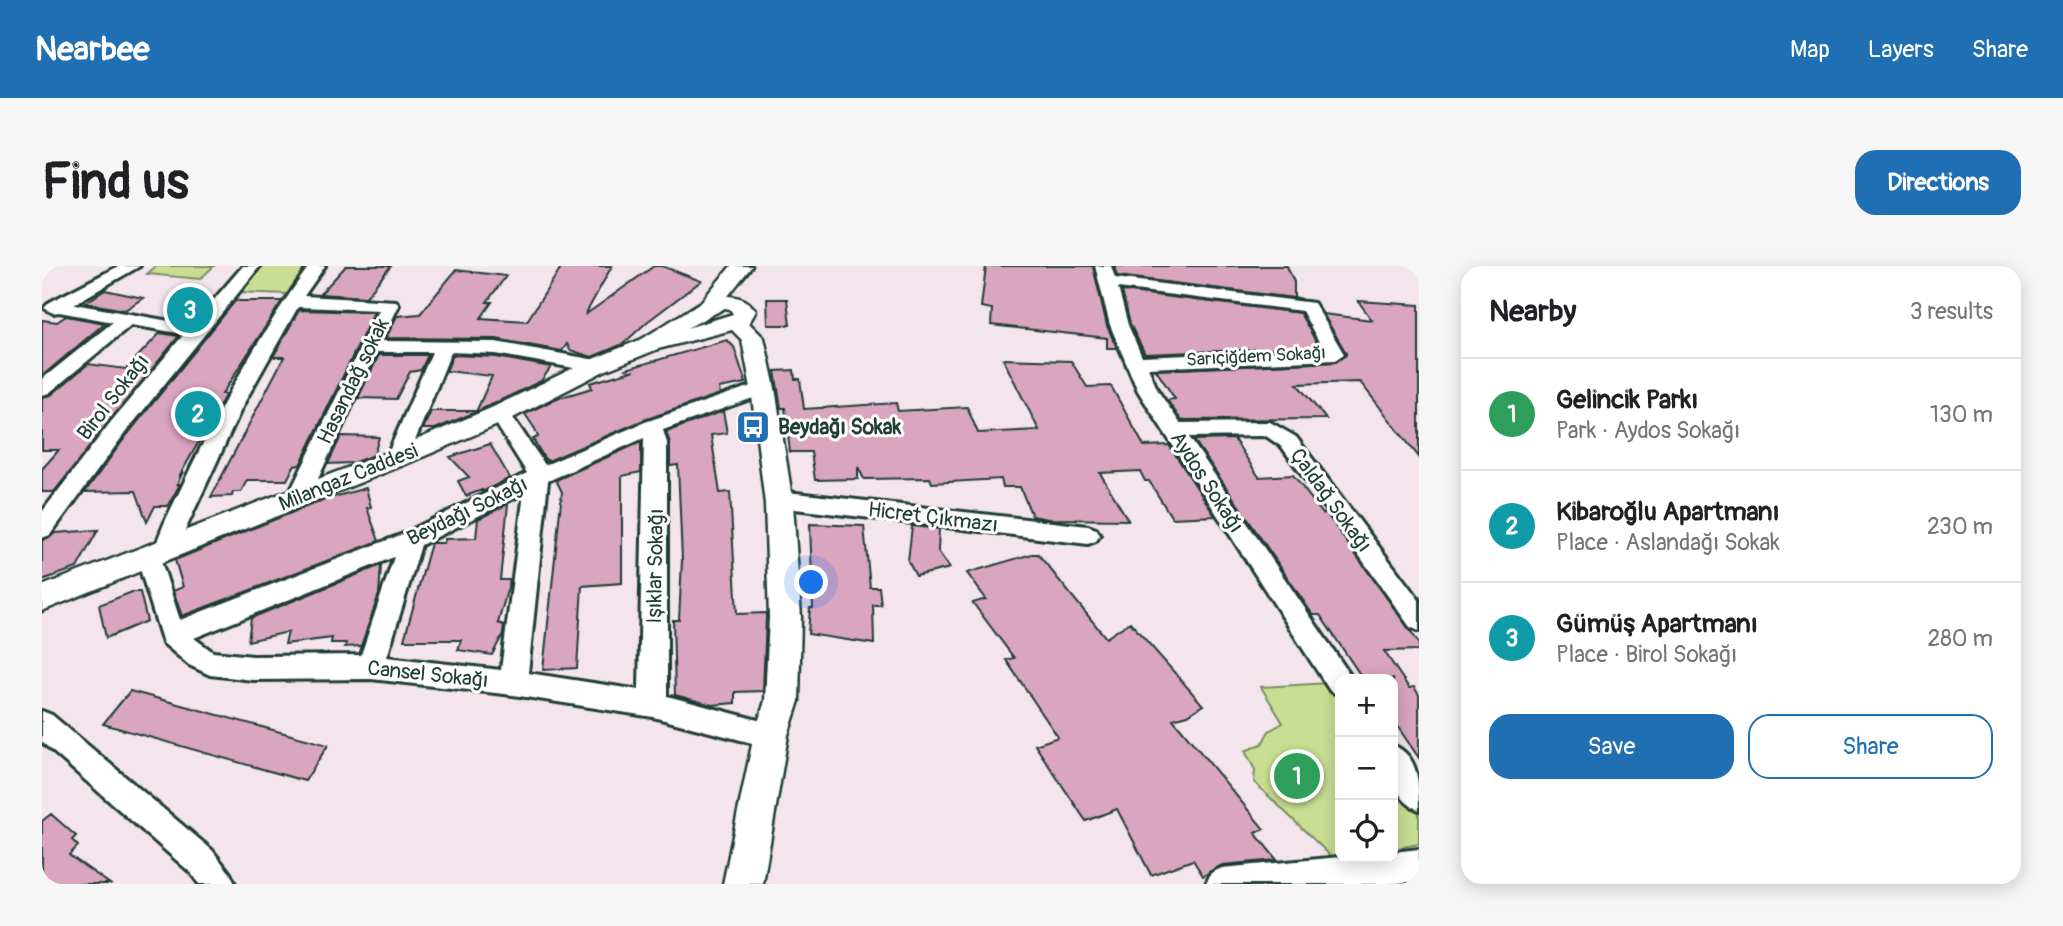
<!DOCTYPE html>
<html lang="en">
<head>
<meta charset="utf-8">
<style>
  body { margin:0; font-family:Pangolin,sans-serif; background:#f6f6f6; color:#202124 }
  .controls { position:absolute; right:21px; bottom:21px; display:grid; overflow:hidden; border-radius:14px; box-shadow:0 4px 18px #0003 }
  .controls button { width:63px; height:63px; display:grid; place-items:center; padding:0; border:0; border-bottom:2px solid #e0e0e0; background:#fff; color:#202124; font:35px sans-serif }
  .you { position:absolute; left:770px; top:317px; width:24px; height:24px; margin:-18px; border:5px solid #fff; border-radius:50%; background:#1a73e8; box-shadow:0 0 0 10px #1a73e833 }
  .badge { display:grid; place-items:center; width:46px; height:46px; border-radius:50%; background:#1f6fb2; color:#fff; font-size:23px; font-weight:700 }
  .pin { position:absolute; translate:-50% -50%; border:4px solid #fff; box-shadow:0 2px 7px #0006 }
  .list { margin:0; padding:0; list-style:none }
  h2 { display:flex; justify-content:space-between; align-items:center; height:91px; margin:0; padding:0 28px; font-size:30px }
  h2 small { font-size:23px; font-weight:400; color:#757577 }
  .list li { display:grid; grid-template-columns:46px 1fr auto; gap:21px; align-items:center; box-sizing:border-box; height:112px; padding:0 28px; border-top:2px solid #e0e0e0 }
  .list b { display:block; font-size:26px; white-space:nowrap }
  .list p { margin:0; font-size:23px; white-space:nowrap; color:#757577 }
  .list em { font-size:23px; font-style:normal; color:#757577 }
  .actions { display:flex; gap:14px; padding:21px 28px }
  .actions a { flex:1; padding:16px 0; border:2px solid #1f6fb2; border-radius:21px; text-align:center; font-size:24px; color:#1f6fb2 }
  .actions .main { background:#1f6fb2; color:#fff }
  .icon { flex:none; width:38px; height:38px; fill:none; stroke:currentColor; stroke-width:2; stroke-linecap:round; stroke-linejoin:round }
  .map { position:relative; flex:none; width:1377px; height:618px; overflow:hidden; border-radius:21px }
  header { display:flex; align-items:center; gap:42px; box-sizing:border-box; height:98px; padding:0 35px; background:#1f6fb2; color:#fff }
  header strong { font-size:33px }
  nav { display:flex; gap:38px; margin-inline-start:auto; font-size:24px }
  .intro { display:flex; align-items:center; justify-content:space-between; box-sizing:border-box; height:168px; padding:0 42px }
  h1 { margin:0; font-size:49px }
  .button { padding:18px 32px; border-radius:21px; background:#1f6fb2; color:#fff; font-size:24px; font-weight:700 }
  main { display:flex; gap:42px; padding:0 42px }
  aside { flex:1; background:#fff; border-radius:21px; box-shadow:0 4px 18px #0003 }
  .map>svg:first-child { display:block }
</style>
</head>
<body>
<header>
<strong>Nearbee</strong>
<nav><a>Map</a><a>Layers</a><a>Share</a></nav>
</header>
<div class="intro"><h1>Find us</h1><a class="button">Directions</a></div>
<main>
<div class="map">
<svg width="1377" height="618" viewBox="0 0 1377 618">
  <rect width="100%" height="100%" fill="#f4e4ec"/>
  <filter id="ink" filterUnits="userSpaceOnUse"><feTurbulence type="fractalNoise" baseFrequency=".0143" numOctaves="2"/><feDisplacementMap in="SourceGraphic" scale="14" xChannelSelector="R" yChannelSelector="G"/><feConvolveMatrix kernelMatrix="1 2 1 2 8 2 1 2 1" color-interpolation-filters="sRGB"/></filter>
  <g filter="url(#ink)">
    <path fill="#cade93" stroke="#748e64" stroke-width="2" d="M114 0H172L158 13 105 8Z
      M219 0H267L247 28 194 26Z
      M1287 417 1298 432V592L1293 594 1212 516 1213 504 1203 485 1220 478 1227 465 1241 457 1219 421Z
      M1351 506 1377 543V578L1351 583Z"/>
    <path fill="#d9a5bf" stroke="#1f3d34" stroke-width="2" d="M304 0H349L324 31 278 28Z
      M520 0H570L543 49 612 0H620L659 15 605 56 581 78 550 91 528 84 525 78 520 85 454 73 344 72 355 50 378 48 414 4 464 10 445 36H450L439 52 485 55Z
      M944 0H1051L1065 60 1075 82H1065V72L949 59 950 43 939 41Z
      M1072 0H1245L1252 16V31L1260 33 1075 10Z
      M63 24 101 32 83 44 43 37Z
      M1080 25 1258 47 1277 81 1103 88 1088 58Z
      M725 33H745L748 59H726Z
      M167 35 149 56 130 53 145 36Z
      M193 35H240L180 128H184L138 209 140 208 135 218H138L126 240H113L105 256 94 225 43 226 85 169Z
      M1316 35 1377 39V191L1318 116 1255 118 1284 153 1139 154 1125 134 1133 133 1114 104 1294 96 1304 87 1281 48 1330 54Z
      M257 44 332 46 258 199 252 200 245 214H205L199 226H191L190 230 169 231 242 91H231Z
      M24 50 63 57 0 110V54L15 56Z
      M118 67 137 70 12 226H0V203L17 184H0V131L9 129 46 98 84 103Z
      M685 74 692 81 704 117 677 122 678 128 602 154 506 195 502 192 491 173 496 171 493 163 483 148 513 133 550 122 548 117 590 105 584 103Z
      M337 89H386L379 104 368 106 354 133 316 132Z
      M411 89 454 91 509 101 499 115 434 146 450 110 404 105Z
      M961 93 1029 95 1045 121 1069 120 1102 180 1127 179 1173 250 1130 252 1107 215H1103L1098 205 1058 207 1086 254 1006 253 990 250 978 221H961L959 213 890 217 888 212 822 213 816 201V213L773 214 769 186H748L743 142H739L733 105 752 104 753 113H758L762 143 854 137 856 145 925 141 936 167 997 164Z
      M389 145H433L434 146 393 163H381Z
      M681 145 685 167 669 169 678 227 688 226 695 348 724 347V351L721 425 693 426V437L670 439 633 429 631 354H637L640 294 636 199 628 200V177L624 166Z
      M299 170 337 171 332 189 310 197 286 198Z
      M1192 173 1217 211 1251 209 1281 248 1284 247 1377 377V384L1342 385 1367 422 1372 421 1377 429V492L1351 454V413H1321L1278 349H1271L1152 174Z
      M599 176V206L580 210V317L540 320 535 402 501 404 520 226 514 214Z
      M448 178 468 212 440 226V224L424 230 416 215 427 211 408 191Z
      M324 222 329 241 325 242 337 275 140 350 131 325 141 321 133 294 281 234Z
      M466 238 458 314H468L456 357 462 359 461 368 450 389 416 384 419 374H362L389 277H402L403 273 434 272 436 253Z
      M768 258 822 260 828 321H837L839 339H831L832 378 766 368 768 342H771Z
      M870 260 897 263 896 285 908 302 874 310 866 295Z
      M56 264 35 302 0 314V274L13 267Z
      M990 288H996L1064 372 1088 356 1161 439 1146 449 1131 453 1222 563 1213 567 1235 594 1180 599 1161 610 1151 594 1109 609 1075 543 1044 555 993 479 1016 471 964 394 972 392 931 337 944 333 925 307Z
      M339 299 337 328 319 380 303 381 304 377H289L290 372 243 378 246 366 206 375 209 352Z
      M90 326H98L105 355 64 372 57 339Z
      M88 425 286 479 263 515 61 458Z
      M9 548 34 570 30 574 36 580 27 589 68 618H0V555Z"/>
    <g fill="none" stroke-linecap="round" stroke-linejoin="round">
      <g stroke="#1f3d34" stroke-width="6">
        <path id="minor" d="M77 0H98L32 38 150 59 201 0H218L83 167 8 269 0 272V246L68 157 142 68 89 59 7 127 0 129V113L71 56 17 46 11 47 2 42 8 36Z
          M267 0H283L262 30 354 35 357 39 340 75 454 76 554 94 564 100 554 106 454 88 409 86 366 192 363 197 355 199 347 197 344 192 390 86H335L268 230 265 236 257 238 249 236 246 230 337 44 256 41 202 137 132 288 124 291 117 289 138 354 361 268 485 207 448 148 451 143H465L503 199 603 156 721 116 728 118 731 122 728 126 621 164 625 177V430L739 460 743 469 739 478 729 482 611 451 471 429 329 413 211 414 168 409 147 399 121 377 94 290 98 283 106 281 113 283C119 260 133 236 143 214 179 139 219 66 267 0ZM602 172 597 424 486 407 506 215ZM482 227 459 404 345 391 379 279ZM352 291 319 389 211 390 171 386 152 372Z
          M1053 0H1069L1073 12 1272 37 1302 88 1293 94 1106 102 1116 125 1138 157 1228 156 1254 171 1377 334V365L1368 361 1240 181 1224 170 1147 171 1308 409 1310 413H1298V429L1288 425 1096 125 1068 59ZM1076 22 1260 45 1281 83 1100 91 1086 59Z
          M736 225 1046 260 1054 263 1058 269 1054 275 1046 278 736 241 728 239 725 233 728 227Z
          M0 445 10 449 170 584 188 607 193 618H157L148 606 0 476Z
          M1351 479C1377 490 1377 517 1377 544 1349 532 1350 505 1351 479Z
          M1377 583V615L1346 618H1164L1169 607 1180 602 1298 591 1351 592V586Z"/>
      </g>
      <g stroke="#1f3d34" stroke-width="5">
        <path id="tertiary" d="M689 0H710L686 30C699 31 706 34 714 45L707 57 722 72 733 122 751 238 759 351 757 435 746 469 721 618H681L712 469 723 435 727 351 723 238 709 122 700 74 690 64 616 83 562 105 467 154 364 198 0 345V320L346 186 449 142 546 95 600 73 659 36ZM683 42 688 43 691 48 645 62Z"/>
      </g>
      <use href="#minor" fill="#fff" fill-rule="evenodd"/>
      <use href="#tertiary" fill="#fff" fill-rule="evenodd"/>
    </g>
  </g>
  <defs>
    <g id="bus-square" transform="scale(1.75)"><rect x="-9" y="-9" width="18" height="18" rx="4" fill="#1f6fb2" stroke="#fff"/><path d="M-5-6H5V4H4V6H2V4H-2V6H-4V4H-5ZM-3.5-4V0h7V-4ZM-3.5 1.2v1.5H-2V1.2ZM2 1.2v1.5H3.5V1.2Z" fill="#fff"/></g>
  </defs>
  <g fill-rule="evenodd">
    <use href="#bus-square" x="711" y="161"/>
  </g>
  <g text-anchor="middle" stroke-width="6" stroke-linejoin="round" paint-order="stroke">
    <g font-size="18" fill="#1f3d34" stroke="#fff">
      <text transform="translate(1214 90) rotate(-3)" y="6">Sarıçiğdem Sokağı</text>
    </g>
    <g font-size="21" fill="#1f3d34" stroke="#fff">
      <text transform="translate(311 115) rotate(-64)" y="7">Hasandağ sokak</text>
      <text transform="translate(71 131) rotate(-52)" y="7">Birol Sokağı</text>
      <text transform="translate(306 211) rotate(-22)" y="7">Milangaz Caddesi</text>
      <text transform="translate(1165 216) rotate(57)" y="7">Aydos Sokağı</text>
      <text transform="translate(1289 234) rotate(54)" y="7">Çaldağ Sokağı</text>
      <text transform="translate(425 245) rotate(-26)" y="7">Beydağı Sokağı</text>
      <text transform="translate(891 251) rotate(7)" y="7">Hicret Çıkmazı</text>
      <text transform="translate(613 300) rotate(-89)" y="7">Işıklar Sokağı</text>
      <text transform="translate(386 408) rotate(6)" y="7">Cansel Sokağı</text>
    </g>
    <g font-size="21" font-weight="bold" fill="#1f3d34" stroke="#fff" text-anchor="start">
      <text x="736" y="168">Beydağı Sokak</text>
    </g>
  </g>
</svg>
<div class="controls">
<button>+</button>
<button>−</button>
<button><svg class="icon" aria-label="locate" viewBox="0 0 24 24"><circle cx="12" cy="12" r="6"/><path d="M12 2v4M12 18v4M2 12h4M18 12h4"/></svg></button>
</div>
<div class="you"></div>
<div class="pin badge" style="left:1255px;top:510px;background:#2e9e5b">1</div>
<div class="pin badge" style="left:156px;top:148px;background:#0f9aa8">2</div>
<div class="pin badge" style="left:148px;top:44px;background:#0f9aa8">3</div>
</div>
<aside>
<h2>Nearby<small>3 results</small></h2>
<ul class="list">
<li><span class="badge" style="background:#2e9e5b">1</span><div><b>Gelincik Parkı</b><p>Park · Aydos Sokağı</p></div><em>130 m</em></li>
<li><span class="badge" style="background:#0f9aa8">2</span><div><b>Kibaroğlu Apartmanı</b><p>Place · Aslandağı Sokak</p></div><em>230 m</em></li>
<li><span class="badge" style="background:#0f9aa8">3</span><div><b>Gümüş Apartmanı</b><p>Place · Birol Sokağı</p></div><em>280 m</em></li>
</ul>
<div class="actions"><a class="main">Save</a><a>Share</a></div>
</aside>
</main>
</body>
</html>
